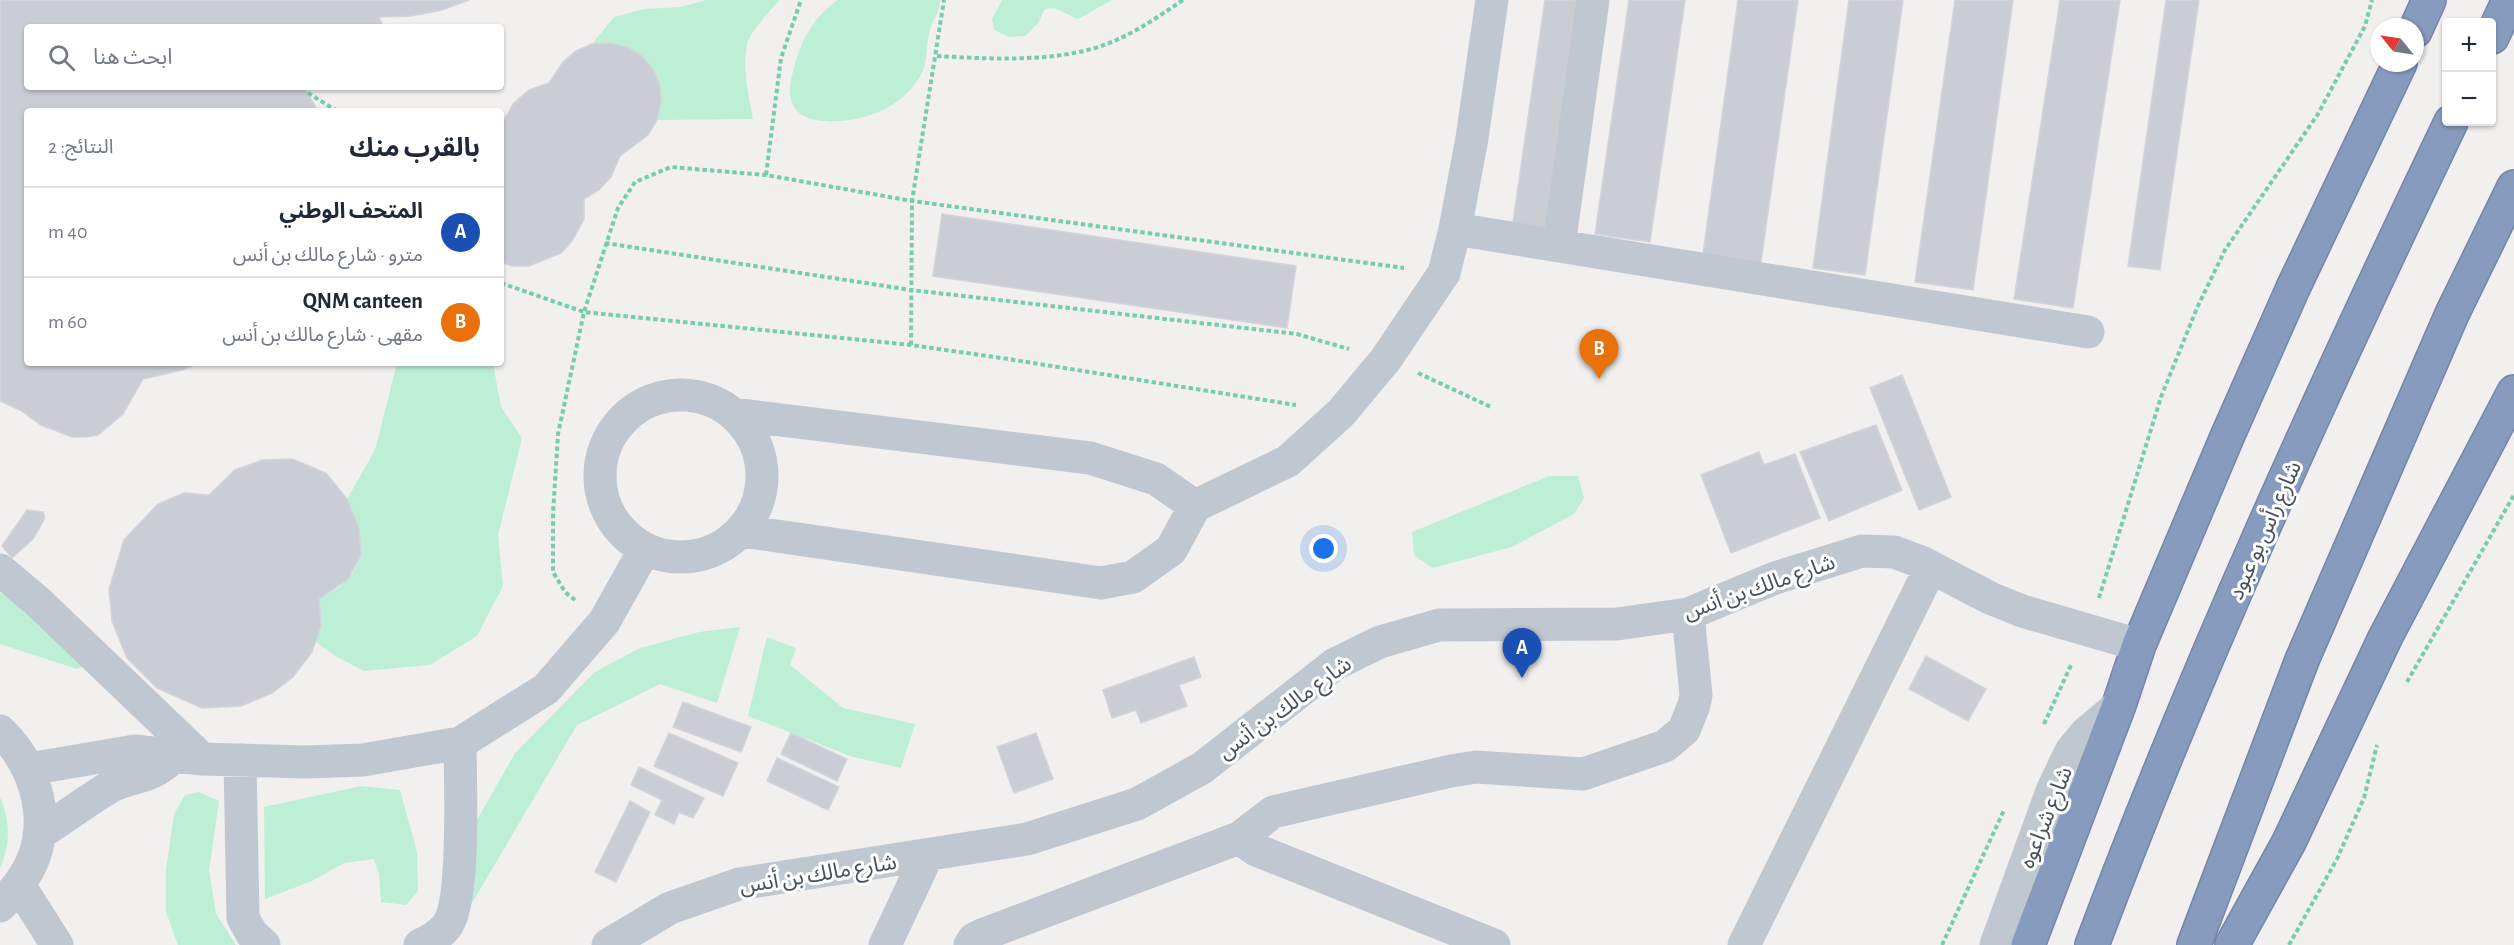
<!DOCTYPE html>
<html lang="ar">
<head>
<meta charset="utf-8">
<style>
  body { margin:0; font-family:"Alegreya Sans","Noto Sans Arabic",sans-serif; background:#f2f2f3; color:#1f2937; direction:rtl }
  .controls { position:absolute; right:18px; top:18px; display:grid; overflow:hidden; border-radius:6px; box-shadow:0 2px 4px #0004 }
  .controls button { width:54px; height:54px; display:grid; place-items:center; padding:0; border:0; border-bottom:2px solid #e0e1e3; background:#fff; color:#1f2937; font:30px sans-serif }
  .compass { position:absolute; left:2370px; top:18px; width:54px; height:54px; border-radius:50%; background:#fff; box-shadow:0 2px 4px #0004; rotate:300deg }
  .you { position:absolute; left:1324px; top:549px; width:21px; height:21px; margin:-15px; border:4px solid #fff; border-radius:50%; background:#1a73e8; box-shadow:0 0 0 9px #1a73e833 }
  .badge { display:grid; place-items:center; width:39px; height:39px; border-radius:50%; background:#111827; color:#fff; font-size:20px; font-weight:700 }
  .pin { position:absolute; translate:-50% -50px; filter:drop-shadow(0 2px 3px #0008) }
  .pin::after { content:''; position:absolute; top:32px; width:21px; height:18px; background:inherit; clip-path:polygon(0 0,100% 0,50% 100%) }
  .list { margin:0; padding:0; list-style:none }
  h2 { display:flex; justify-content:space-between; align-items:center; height:78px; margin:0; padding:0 24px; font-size:26px }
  h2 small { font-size:20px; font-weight:400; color:#747a83 }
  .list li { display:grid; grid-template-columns:39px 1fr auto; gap:18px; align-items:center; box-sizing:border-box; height:90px; padding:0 24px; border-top:2px solid #e0e1e3 }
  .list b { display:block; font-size:22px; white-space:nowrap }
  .list p { margin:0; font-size:20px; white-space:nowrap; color:#747a83 }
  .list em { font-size:20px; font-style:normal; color:#747a83 }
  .icon { flex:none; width:33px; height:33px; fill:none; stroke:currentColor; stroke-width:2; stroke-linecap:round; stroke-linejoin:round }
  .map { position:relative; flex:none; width:2514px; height:945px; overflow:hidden; direction:ltr }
  .search { position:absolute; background:#fff; box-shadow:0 2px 4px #0004; left:24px; top:24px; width:480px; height:66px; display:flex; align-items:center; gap:15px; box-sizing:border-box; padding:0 21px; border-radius:6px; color:#747a83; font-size:22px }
  .panel { position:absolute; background:#fff; box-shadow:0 2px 4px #0004; left:24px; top:108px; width:480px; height:258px; border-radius:6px; direction:rtl }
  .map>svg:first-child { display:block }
</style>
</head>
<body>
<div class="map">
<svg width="2514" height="945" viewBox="0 0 2514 945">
  <rect width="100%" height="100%" fill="#f2efef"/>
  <path fill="#bdefd6" d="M706 0H780C771 9 749 33 747 45 742 69 749 96 753 119L657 120C669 72 642 40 592 44L614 17 645 9 681 7Z
    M837 0H940C939 16 934 16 930 30 925 45 929 65 919 78 910 92 900 101 885 109 864 121 799 133 791 100 788 88 792 75 795 64 803 36 814 18 837 0Z
    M1002 0H1112L1078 19 1054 8 1045 9 1038 23 1025 36 1009 37 994 30 992 19Z
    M397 363H493L501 407 522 438 498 535 503 586 477 636 430 665 364 671 335 656 316 642 321 626 319 599C328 593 340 588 347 580 370 553 359 528 347 499L375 450Z
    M1549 476H1578L1584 498 1574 514 1512 547 1432 568 1414 555 1412 532Z
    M0 593 22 605 88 664 77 669 0 644Z
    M740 627 717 703 660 684 577 725 465 915 477 820 515 753 595 672 640 648 699 632Z
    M767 637 796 648 790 665 843 708 915 724 901 768 850 756 748 716Z
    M361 786 400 790 417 852 418 891 406 905 381 902 379 874 374 859 344 863 312 881 265 899 264 807Z
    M199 792 219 801 209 870 216 914 236 945H178L166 912V870L174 814 185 795Z
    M0 797C10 820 11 845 0 868Z"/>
  <path fill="#cbcdd5" stroke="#d3d4db" stroke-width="1.5" d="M0 0H469L442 10 411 16 379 17 382 24 380 27H27V87H304L318 111H27V363H199L182 370 143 379 123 414 98 435 85 437H72L41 425 20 410 0 401Z
    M1545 0H1584L1550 234 1512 229Z
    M1629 0H1685L1650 242 1595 234Z
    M1738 0H1798L1760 269 1702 261Z
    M1849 0H1903L1865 275 1813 268Z
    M1955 0H2013L1973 290 1915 282Z
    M2060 0H2120L2073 308 2014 299Z
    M2166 0H2199L2160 270 2128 266Z
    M610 43 627 47 642 56 653 69 660 85 661 102 657 120 648 135 620 156 611 177 599 190 584 199V219L572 241 561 253 529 266H512L501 262V126L513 104 529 90 549 83 563 62 576 51 592 44Z
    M942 214 1296 266 1287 328 933 276Z
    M1902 375 1951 497 1919 510 1870 388Z
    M1876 425 1902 490 1829 521 1800 452Z
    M1759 452 1764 465 1795 454 1820 518 1731 553 1701 475Z
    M292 459 326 473 347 499 359 528 361 555 347 580 319 599 321 626 312 652 293 677 272 693 241 706 202 708 157 688 127 658 112 621 109 589 124 540 158 504 184 493 209 495 235 470 262 460Z
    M27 510 43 512 45 518 33 539 12 558 2 546Z
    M1926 656 1986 689 1968 721 1909 689Z
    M1194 657 1201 677 1179 685 1187 706 1141 723 1136 710 1112 718 1103 690Z
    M683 702 751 727 741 752 673 727Z
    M669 733 738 763 723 796 654 766Z
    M791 733 847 759 837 781 781 754Z
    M1036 733 1053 779 1014 793 997 747Z
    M777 758 839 787 828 810 767 781Z
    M639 767 704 798 693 818 679 812 674 824 655 815 662 800 631 785Z
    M630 801 650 812 616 882 595 872Z"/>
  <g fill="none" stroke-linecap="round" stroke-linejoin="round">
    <g stroke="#7286aa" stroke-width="36">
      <path id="highway" d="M2415 31 2429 0
        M2492 37 2509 0
        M2028 945 2119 705 2139 645 2227 437 2293 288 2400 63
        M2092 945C2197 665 2322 392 2451 122
        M2194 945 2302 660 2452 314 2514 187
        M2232 945 2289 842 2385 638 2514 392"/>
    </g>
    <path stroke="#75cdac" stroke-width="4" stroke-dasharray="4.5 3" stroke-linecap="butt" d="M937 56C990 59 1056 63 1107 44 1135 33 1158 17 1183 0
      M308 93 337 111
      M766 175 781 58 801 0
      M605 243 911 290 1297 334 1349 349
      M501 283 584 312 911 345 1008 359 1296 405
      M911 345 912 201 944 0
      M1418 373 1491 407
      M2099 598 2161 397 2197 308 2225 250 2318 114 2365 26 2372 0
      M575 600 565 592 553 572V514L558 434 584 312 618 208 635 182 671 167 766 175 912 201 1404 268
      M2407 682 2514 495
      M2044 724 2072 663
      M1942 945 2004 810
      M2289 945 2337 859 2364 798 2377 745"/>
    <path stroke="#bfc8d1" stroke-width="33" d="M1455 229 2088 332
      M1559 246 1593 0
      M600 476a81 81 0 1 1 162 0a81 81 0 1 1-162 0Z
      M733 414 1090 458 1156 479 1195 506
      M742 531 1101 583 1133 577 1171 550 1195 506 1288 461 1341 413 1386 359 1444 273 1455 229 1472 138 1492 0
      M0 570 37 601 202 759
      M0 731C33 762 50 813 34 857 27 876 14 891 0 906
      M240 760 243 918 252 934 264 945
      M29 769 135 751 202 759 305 762 363 760 460 743 546 689 604 622 645 549
      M39 834C63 819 86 801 110 787 135 774 148 781 173 757
      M1239 838 1273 812 1451 771 1476 767 1583 774 1665 746 1684 730 1694 705 1696 695 1688 614
      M19 885 57 945
      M420 945C429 941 439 935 446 927 466 904 460 778 460 743
      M608 945 670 908 739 884 1027 839 1137 804 1202 768 1335 664 1380 642 1439 625 1617 624 1688 614 1775 578 1862 551 1894 552 1921 562 1990 598 2022 611 2139 645
      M885 945 927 856
      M970 945 974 939 982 935 1239 838 1256 850 1494 945
      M1744 945 1931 567
      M1996 945 2052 791 2071 751 2086 733 2119 705"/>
    <use href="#highway" stroke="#879bbe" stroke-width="33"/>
  </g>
  <g text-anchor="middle" stroke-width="6" stroke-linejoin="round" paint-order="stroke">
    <g font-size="22" fill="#47505d" stroke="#fff">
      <text transform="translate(2264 530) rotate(-66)" y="8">شارع رأس بو عبود</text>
      <text transform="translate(1759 586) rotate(-19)" y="8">شارع مالك بن أنس</text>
      <text transform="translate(1284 707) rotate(-36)" y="8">شارع مالك بن أنس</text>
      <text transform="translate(2045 817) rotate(-68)" y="8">شارع شراعوه</text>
      <text transform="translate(818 873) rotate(-9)" y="8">شارع مالك بن أنس</text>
    </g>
  </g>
</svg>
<div class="controls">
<button>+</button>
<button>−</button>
</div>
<svg class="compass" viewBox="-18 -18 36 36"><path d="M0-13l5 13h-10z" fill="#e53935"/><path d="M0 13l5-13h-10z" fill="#747a83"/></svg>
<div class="you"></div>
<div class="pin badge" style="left:1522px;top:678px;background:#1a4fb4">A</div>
<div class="pin badge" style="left:1599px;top:379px;background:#e8710a">B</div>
<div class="search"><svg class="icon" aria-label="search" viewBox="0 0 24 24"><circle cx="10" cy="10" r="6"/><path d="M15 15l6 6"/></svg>ابحث هنا</div>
<section class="panel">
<h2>بالقرب منك<small>النتائج: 2</small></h2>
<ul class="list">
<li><span class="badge" style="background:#1a4fb4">A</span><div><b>المتحف الوطني</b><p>مترو · شارع مالك بن أنس</p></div><em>40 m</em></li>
<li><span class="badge" style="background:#e8710a">B</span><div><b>QNM canteen</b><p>مقهى · شارع مالك بن أنس</p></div><em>60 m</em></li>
</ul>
</section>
</div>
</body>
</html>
